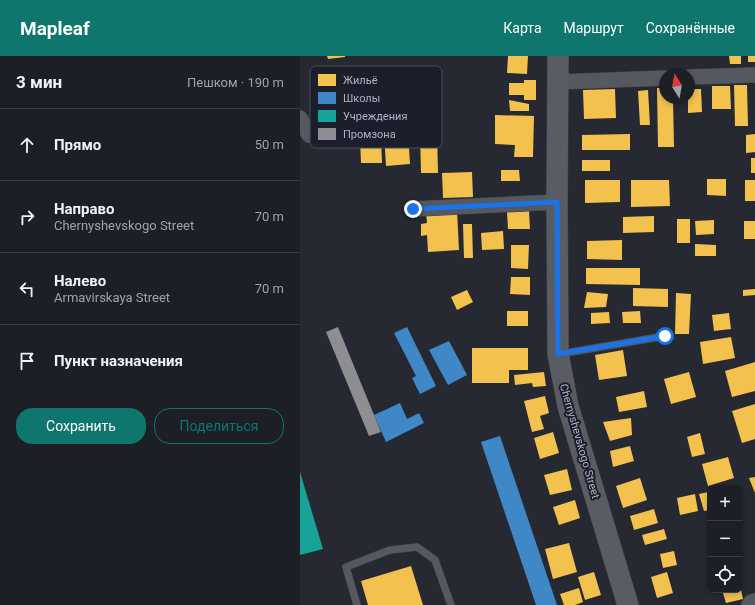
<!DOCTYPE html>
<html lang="ru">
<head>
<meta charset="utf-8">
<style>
  body { margin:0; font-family:Roboto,sans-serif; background:#25272e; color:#f1f3f6 }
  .controls { position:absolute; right:12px; bottom:12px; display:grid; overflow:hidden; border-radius:8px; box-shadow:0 2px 6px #0003 }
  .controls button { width:36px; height:36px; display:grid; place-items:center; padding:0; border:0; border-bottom:1px solid #3a3d43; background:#1c1f26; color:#f1f3f6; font:20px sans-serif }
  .compass { position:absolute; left:359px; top:12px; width:36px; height:36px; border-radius:50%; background:#1c1f26; box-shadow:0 2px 6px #0003; rotate:349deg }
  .stop { position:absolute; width:12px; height:12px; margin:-9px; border:3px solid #1a73e8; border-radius:50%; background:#fff }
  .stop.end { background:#1a73e8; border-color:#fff; box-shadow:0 1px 4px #0008 }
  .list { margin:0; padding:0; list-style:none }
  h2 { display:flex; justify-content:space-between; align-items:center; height:52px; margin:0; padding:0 16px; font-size:17px }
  h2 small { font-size:13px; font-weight:400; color:#a0a2a7 }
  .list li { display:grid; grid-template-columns:26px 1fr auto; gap:12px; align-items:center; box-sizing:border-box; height:72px; padding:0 16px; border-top:1px solid #3a3d43 }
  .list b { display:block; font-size:15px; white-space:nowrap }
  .list p { margin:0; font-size:13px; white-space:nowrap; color:#a0a2a7 }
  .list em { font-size:13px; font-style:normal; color:#a0a2a7 }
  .actions { display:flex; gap:8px; padding:12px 16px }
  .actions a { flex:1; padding:9px 0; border:1px solid #0f766e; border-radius:16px; text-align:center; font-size:14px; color:#0f766e }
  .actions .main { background:#0f766e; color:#fff }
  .icon { flex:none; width:22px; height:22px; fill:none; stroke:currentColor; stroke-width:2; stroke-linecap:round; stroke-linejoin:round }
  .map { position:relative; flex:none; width:455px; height:549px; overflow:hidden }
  header { display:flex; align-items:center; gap:24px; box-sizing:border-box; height:56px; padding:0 20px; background:#0f766e; color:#fff }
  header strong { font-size:19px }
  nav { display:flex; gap:22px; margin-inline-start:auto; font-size:14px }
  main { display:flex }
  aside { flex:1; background:#1c1f26 }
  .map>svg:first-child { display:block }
</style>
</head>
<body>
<header>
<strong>Mapleaf</strong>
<nav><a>Карта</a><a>Маршрут</a><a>Сохранённые</a></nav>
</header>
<main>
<aside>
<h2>3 мин<small>Пешком · 190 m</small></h2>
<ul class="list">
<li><svg class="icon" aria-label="ahead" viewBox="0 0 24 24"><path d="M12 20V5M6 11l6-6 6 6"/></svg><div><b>Прямо</b></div><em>50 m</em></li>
<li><svg class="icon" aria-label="right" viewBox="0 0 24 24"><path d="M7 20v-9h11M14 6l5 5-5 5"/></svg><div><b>Направо</b><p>Chernyshevskogo Street</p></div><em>70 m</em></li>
<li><svg class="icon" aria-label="left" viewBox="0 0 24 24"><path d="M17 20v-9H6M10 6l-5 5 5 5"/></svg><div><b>Налево</b><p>Armavirskaya Street</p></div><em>70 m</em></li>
<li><svg class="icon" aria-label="arrive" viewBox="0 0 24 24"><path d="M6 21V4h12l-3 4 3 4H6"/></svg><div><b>Пункт назначения</b></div></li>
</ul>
<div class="actions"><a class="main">Сохранить</a><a>Поделиться</a></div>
</aside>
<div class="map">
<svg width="455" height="549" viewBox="0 0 455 549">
  <rect width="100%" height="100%" fill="#262932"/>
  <path fill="#f2c14e" d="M27 0H45V1L28 3Z
    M208 0H228L227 18 207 17Z
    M429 0H441V8H430Z
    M448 0H455V6H448Z
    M224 24H236V44H224V39H209V27H224Z
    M434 29H447L448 70H435Z
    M412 30H430L431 53H412Z
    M357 32H365V42H373L374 91H358Z
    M315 33 316 62 284 63 283 34Z
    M389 33H401L402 56 388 57V42H389Z
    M348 34 350 69H340L338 35Z
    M209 44 229 48V55H210Z
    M195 59 234 60 233 101H214L215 89 195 88Z
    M108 75 110 108 86 110 84 77Z
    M137 77 138 117H121L120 78Z
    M330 78V94H282V79Z
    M455 78V96L446 97V79Z
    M60 82H81L82 107H61Z
    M451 102H455V117H451Z
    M282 104H310V115H282Z
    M201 114H219L220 125H201Z
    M172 116 173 141 143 142 142 117Z
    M407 123H426V140L407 139Z
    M285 124H320V146L285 147Z
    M331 124H369L370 150 331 151Z
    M445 124H455V145H445Z
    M157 154 159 194 128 196 127 179 121 180V168L127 167 126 156Z
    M229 155 230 173H208L207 156Z
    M354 160V176L323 177V161Z
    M377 163H390V187H377Z
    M414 164V178L396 179 395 165Z
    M444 165H455V183H444Z
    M163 168H172L173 202H164Z
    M203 175 204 193 182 194 181 177Z
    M322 184V204L287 203V185Z
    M395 188 416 189V200H395Z
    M211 189H229L228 213 211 212Z
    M286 212H340V229L286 228Z
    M211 221H230V239L210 238Z
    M333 232 368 233V251L333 250Z
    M455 233V239L443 240V234Z
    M167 234 173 246 157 254 151 241Z
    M287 236 308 238 306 251 284 252Z
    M376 237 391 238 389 278H375Z
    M207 255H228V270H207Z
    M340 255 341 267H323L322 256Z
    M309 256 310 267 291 268V257Z
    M429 257 431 273 414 275 412 259Z
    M431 281 435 302 403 308 400 286Z
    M172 292H228V314H209V327H172Z
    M323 294 327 320 299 324 295 299Z
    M455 306V335L432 341 425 315Z
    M244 316 246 330 233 331 232 327 215 329 214 319Z
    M389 316 396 341 371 348 364 323Z
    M344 335 347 351 319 356 316 341Z
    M245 340 249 357 240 360 244 373 232 376 224 345Z
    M455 348V383L442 387 432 355Z
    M331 362 332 379 310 385 303 366Z
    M253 376 259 397 240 403 234 382Z
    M400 377 405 398 392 401 387 381Z
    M330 390 334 405 313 411 310 395Z
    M428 401 434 422 408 430 402 408Z
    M267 413 272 434 250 439 244 419Z
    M455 421V437L449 422Z
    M340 422 347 444 323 452 316 430Z
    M408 436 410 444V454L404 455 399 438Z
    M395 438 398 455 380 459 377 442Z
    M275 444 280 462 259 469 253 451Z
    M354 453 358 467 334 474 330 460Z
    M364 473 367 483 345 489 342 479Z
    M269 487 277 516 253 523 245 493Z
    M374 495 377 509 363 512 360 498Z
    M111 510 123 549H68L61 525Z
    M294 516 301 539 285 544 278 521Z
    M367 516 373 537 357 542 351 521Z
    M279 532 283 546 275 549H264L260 538Z
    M422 534H441L443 543 426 547Z"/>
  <path fill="#3f88c5" d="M107 271 136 330 120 338 112 322 116 320 94 277Z
    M149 285 167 319 148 329 129 294Z
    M100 347 107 363 119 357 124 367 86 386 74 359Z
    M200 380 257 549H236L181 386Z"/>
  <path fill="#17a398" d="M0 416 23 493 0 499Z"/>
  <path fill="#8d8d92" d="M38 271 81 376 69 380 26 276Z"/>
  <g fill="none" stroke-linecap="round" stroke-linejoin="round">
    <g stroke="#42444b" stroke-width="8">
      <path id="lane" d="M260 298 365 280
        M57 549 46 511 90 494 117 491 135 504 151 549"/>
    </g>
    <g stroke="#42444b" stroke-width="16">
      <path id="street" d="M389 21 455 19
        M258 26 365 22
        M0 62 9 79
        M113 153 257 146
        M449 549 451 546 455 545"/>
    </g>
    <g stroke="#42444b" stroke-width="22">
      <path id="secondary" d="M258 0 257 146 258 298 268 350 328 549"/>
    </g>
    <use href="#lane" stroke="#565860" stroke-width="7"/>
    <use href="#street" stroke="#565860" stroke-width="15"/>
    <use href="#secondary" stroke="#5a5c64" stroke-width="21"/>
  </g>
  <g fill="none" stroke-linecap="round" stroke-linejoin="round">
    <path stroke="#1a73e8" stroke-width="5" d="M113 153 257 146 258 298 365 280"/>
  </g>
  <g text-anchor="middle" stroke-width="4" stroke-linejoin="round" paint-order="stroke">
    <g font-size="11" fill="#b0b3c3" stroke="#1b1e2b">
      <text transform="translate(280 385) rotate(74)" y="4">Chernyshevskogo Street</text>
    </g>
  </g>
  <rect x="10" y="10" width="132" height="82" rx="6" fill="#1b1e2b" stroke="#484b59" stroke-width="1"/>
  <rect x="18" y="18" width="18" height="12" fill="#f2c14e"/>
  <rect x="18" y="36" width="18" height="12" fill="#3f88c5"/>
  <rect x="18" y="54" width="18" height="12" fill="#17a398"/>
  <rect x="18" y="72" width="18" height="12" fill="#8d8d92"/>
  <g font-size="11" fill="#b0b3c3">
    <text x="43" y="28">Жильё</text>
    <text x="43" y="46">Школы</text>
    <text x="43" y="64">Учреждения</text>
    <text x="43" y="82">Промзона</text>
  </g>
</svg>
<div class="controls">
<button>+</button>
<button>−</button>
<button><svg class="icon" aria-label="locate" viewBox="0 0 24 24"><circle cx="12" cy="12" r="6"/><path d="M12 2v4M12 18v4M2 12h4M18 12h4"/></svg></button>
</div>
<svg class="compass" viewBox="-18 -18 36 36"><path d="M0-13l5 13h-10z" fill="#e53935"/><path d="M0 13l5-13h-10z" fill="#a0a2a7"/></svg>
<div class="stop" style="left:365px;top:280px"></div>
<div class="stop end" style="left:113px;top:153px"></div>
</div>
</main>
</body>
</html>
